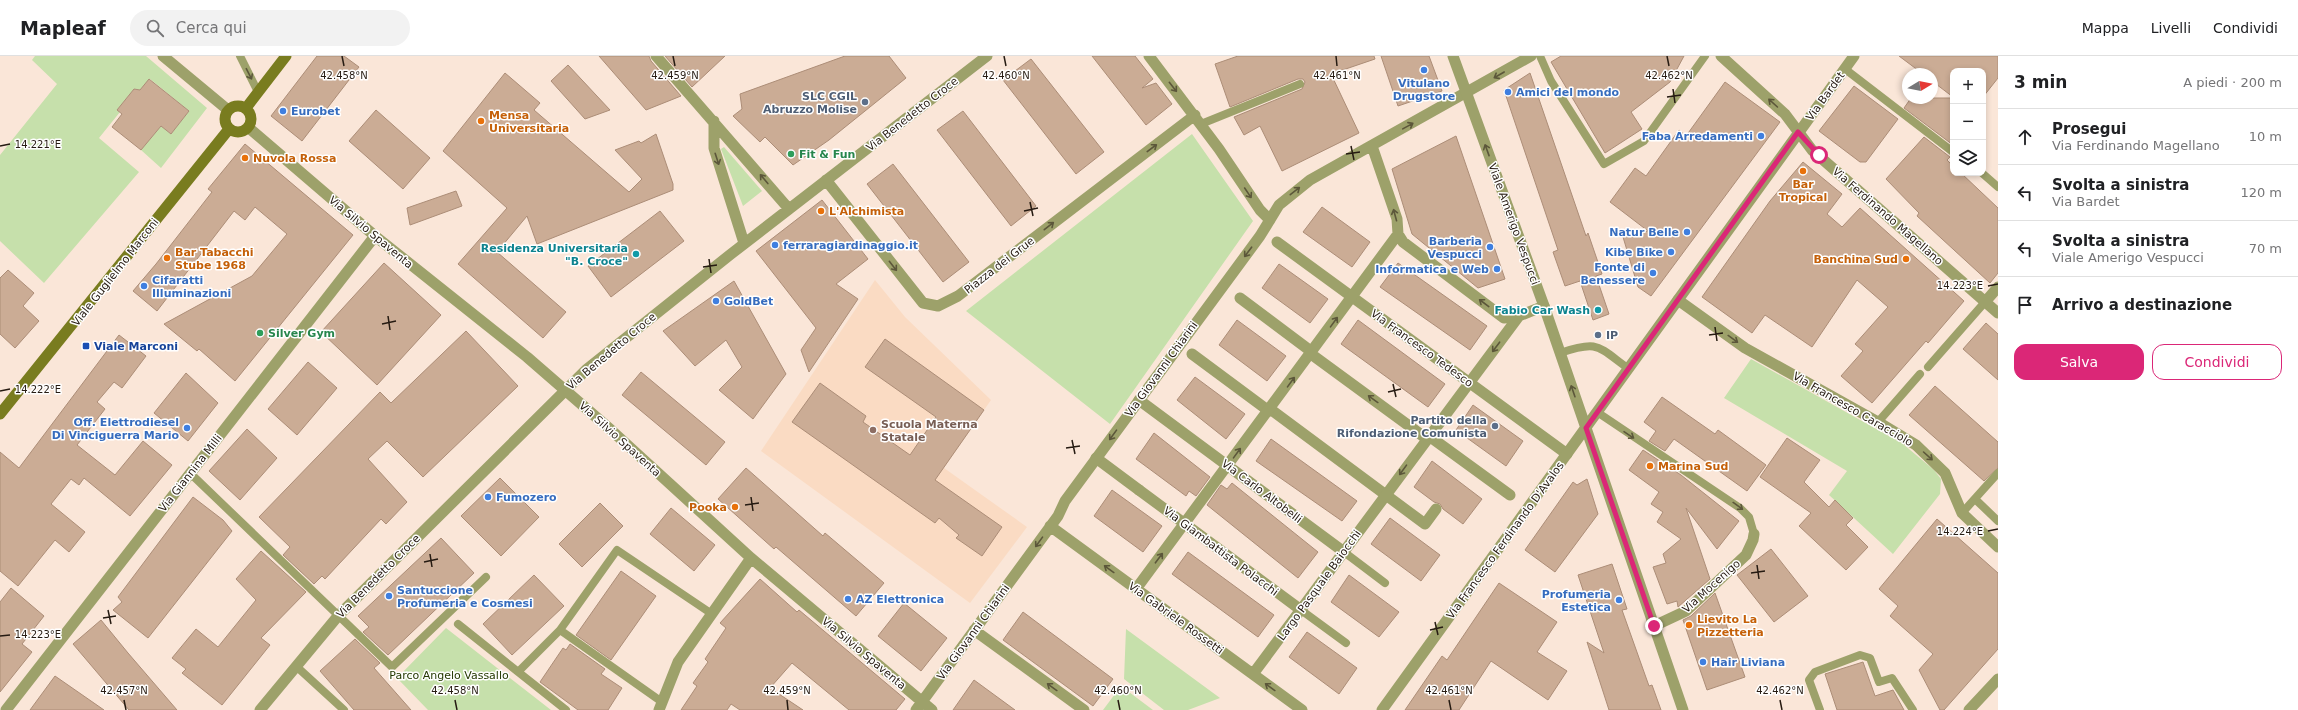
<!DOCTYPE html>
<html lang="it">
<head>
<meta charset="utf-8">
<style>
  body { margin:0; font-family:"DejaVu Sans",sans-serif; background:#f2f2f2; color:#202124 }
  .controls { position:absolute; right:12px; top:12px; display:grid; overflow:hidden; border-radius:8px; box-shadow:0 2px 6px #0003 }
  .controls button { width:36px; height:36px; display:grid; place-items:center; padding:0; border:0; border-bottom:1px solid #e0e0e0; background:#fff; color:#202124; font:20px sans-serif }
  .compass { position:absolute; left:1902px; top:12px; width:36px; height:36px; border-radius:50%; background:#fff; box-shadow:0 2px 6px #0003; rotate:80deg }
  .stop { position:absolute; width:12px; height:12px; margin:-9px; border:3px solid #db2777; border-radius:50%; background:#fff }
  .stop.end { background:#db2777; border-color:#fff; box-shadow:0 1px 4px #0008 }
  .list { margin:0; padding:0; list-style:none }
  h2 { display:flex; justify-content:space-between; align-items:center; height:52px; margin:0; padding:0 16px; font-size:17px }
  h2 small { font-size:13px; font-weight:400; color:#757577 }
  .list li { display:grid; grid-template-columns:26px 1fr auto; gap:12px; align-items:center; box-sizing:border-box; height:56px; padding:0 16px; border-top:1px solid #e0e0e0 }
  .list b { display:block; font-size:15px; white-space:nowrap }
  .list p { margin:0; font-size:13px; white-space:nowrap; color:#757577 }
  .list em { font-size:13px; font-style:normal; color:#757577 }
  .actions { display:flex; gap:8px; padding:12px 16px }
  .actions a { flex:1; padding:9px 0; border:1px solid #db2777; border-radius:12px; text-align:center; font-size:14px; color:#db2777 }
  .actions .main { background:#db2777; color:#fff }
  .icon { flex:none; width:22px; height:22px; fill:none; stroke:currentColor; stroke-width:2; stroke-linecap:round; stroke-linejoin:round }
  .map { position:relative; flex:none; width:1998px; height:654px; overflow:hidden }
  header { display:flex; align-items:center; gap:24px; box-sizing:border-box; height:56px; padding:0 20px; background:#fff; border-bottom:1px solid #e0e0e0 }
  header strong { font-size:19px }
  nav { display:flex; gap:22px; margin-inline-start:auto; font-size:14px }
  .search { width:280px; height:36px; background:#f2f2f2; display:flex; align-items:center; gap:10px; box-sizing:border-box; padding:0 14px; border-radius:22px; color:#757577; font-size:15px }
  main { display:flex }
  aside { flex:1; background:#fff }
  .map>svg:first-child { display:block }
</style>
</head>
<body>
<header>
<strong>Mapleaf</strong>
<div class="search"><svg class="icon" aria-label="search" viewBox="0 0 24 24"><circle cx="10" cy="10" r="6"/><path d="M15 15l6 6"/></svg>Cerca qui</div>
<nav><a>Mappa</a><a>Livelli</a><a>Condividi</a></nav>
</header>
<main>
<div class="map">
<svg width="1998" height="654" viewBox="0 0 1998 654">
  <rect width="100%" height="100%" fill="#fae6d8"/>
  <path fill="#fadbc3" d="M875 224 905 261 991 344 944 412 1027 471 970 547 761 395Z"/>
  <path fill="#c6e0ab" d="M35 0H146L207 52 161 112 141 94 161 70 171 78 189 55 150 23 140 34 134 33 118 53 120 56 99 82 139 116 44 227 0 185V99L57 28 32 4Z
    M1192 78 1253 165 1110 368 966 255Z
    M724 91 762 135 743 150 721 93Z
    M1751 303 1903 388 1934 414 1941 423 1940 438 1893 498 1829 439 1847 415 1724 342Z
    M446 572 551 654H428L397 622Z
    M1126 573 1220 642 1188 654H1164L1124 623Z
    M1121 630 1153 654H1103Z"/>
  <path fill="#cbac95" stroke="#ac8d77" d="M317 0H344L359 11 302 85 271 60Z
    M599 0H649L651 5 681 40 646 54Z
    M665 0H725L692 31Z
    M845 0H889L906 22 829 84 793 109 765 81 760 86 733 60 742 53 740 38Z
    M1092 0H1135L1153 23 1142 32 1156 27 1172 48 1146 69Z
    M1238 0H1374L1375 3 1331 18 1359 77 1282 115 1260 70 1244 79 1234 61 1302 33 1305 26 1303 23H1298L1230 51 1215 8Z
    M1381 0H1429L1442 35 1398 50Z
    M1561 0H1684L1670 26 1631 56 1642 73 1605 97 1551 6Z
    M1899 0H1998V22L1983 41V15H1953V41L1932 25V18H1923Z
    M1031 3 1104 96 1076 118 1003 24Z
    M568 9 610 54 585 63 551 25Z
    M505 17 540 47 534 54 629 136 642 123 615 94 639 85 641 87 656 78 673 128V134L537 188 527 160 497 196 566 256 543 282 458 208 507 152 443 95Z
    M1530 17 1586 180 1588 177 1602 218 1596 220 1609 258 1593 264 1580 225 1565 230 1553 196 1558 194 1504 34Z
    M149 23 189 55 171 78 161 70 141 94 112 71 122 58 117 54 134 33 140 34Z
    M1725 26 1780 66 1651 240 1638 231 1623 181 1648 175 1610 146 1635 112 1646 120 1679 74 1686 80Z
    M1854 30 1898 63 1866 106H1860L1819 75Z
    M1911 42H1953V89L1904 52Z
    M376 54 430 102 403 133 349 85Z
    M963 55 1036 150 1011 170 937 74Z
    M1456 80 1505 223 1478 232 1412 178 1392 113Z
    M1924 81 1950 101 1947 104 1953 110V117H1961L1998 152V217L1990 227 1917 160 1919 157 1886 123Z
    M245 88 353 179 235 325 199 293 197 295 164 268 252 220 287 178 255 151 245 164 234 155 157 255 133 235 156 208 212 136 208 133Z
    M1803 106 1842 138 1827 158 1842 171 1860 152 1964 245 1928 287 1926 285 1872 347 1841 320 1863 295 1855 288 1888 251 1857 224 1812 291 1765 259 1752 277 1702 241 1770 145Z
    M893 108 969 206 943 226 867 128Z
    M456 135 462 150 410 169 407 152Z
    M822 144 868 203 836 228 858 243 809 316 801 294 816 272 756 195Z
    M1322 151 1370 186 1352 211 1303 176Z
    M660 155 684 185 611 241 588 210Z
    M384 207 441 259 377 329 321 276Z
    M1398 207 1487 270 1470 294 1380 231Z
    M1279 208 1328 243 1310 267 1262 232Z
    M8 214 34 237 23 250 39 265 15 292 0 278V222Z
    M734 225 786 318 753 363 719 334 742 311 726 284 695 310 663 275Z
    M1237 264 1286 300 1267 325 1219 289Z
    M1358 264 1445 328 1428 351 1341 288Z
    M1986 267 1998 278V324L1963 293Z
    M466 275 518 330 423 421 387 385 368 403 407 446 386 468 381 463 325 523 322 520 314 528 283 499 290 491 259 461 380 336 391 347Z
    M119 279 146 300 122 332 114 326 97 346 105 353 77 389 115 419 143 385 172 409 130 460 84 422 79 429 71 423 51 448 85 476 69 496 55 484 18 530 0 515V396L19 412Z
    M885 283 984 354 935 424 1002 471 982 500 956 482 959 479 939 462 935 467 792 366 820 327 866 360 863 366 910 399 936 361 865 311Z
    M308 306 337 332 297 379 268 353Z
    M641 316 725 386 706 409 622 339Z
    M186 317 218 347 188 385 154 357Z
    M1195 321 1245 358 1226 383 1177 344Z
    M1935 330 1998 386V412L1984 425 1909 359Z
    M1662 341 1715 378 1718 374 1766 409 1747 435 1674 383 1665 395 1649 385 1656 375 1644 366Z
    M1473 349 1523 385 1506 410 1456 374Z
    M247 373 277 402 240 444 209 415Z
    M1154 377 1210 421 1196 440 1189 435 1186 440 1136 403Z
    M1787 382 1820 404 1804 426 1829 451 1835 444 1853 462 1846 469 1868 491 1846 514 1799 470 1811 457 1760 421Z
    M1271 383 1357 445 1342 465 1256 405Z
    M1643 394 1681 419 1739 465 1717 493 1686 452 1710 523 1678 551 1677 545 1667 548 1653 511 1666 507 1663 498 1681 483 1657 466 1663 456 1651 448 1659 436 1629 414Z
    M1432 405 1482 443 1463 468 1443 453 1440 448 1434 446 1414 431Z
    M746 412 823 480 825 477 884 527 856 560 776 491 774 493 718 443Z
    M500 422 539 461 501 500 461 460Z
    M1587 423 1598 458 1555 516 1525 494 1573 426 1577 429Z
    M1232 427 1318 496 1298 522 1207 449 1221 429 1227 433Z
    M1112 434 1162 470 1143 496 1094 460Z
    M193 441 223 464 232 475 148 582 113 554 122 546 118 541Z
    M600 447 623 470 582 511 559 488Z
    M671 452 715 489 694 515 650 478Z
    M1390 462 1440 499 1421 525 1371 488Z
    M1937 463 1998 517V593L1944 654H1940L1919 614 1933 598 1890 560 1898 550 1879 533Z
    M441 482 474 517 388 599 363 576 369 571 358 560Z
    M1771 493 1808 540 1774 566 1737 519Z
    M261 495 306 536 261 582 270 589 222 649 182 617 186 613 172 602 196 573 218 591 256 544 236 523Z
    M1188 496 1274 559 1258 581 1172 518Z
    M1612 508 1627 553 1622 554 1649 630 1652 629 1661 654H1609L1587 586 1604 597 1578 519Z
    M621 515 656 540 611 604 576 579Z
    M534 519 564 550 512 599 483 568Z
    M1349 519 1399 556 1379 581 1331 546Z
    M760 523 797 556 799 554 905 643 896 654H849L792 607 770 632 803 654H740L731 648 727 654H681L697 630 693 627 708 606 705 603 726 572 720 567Z
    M1499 527 1557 566 1537 596 1567 615 1548 644 1491 605 1459 654H1405L1442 600 1447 604Z
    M11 532 44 560 22 588 32 596 0 636V546Z
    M1715 537 1745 621 1707 634 1683 564 1691 560Z
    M904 547 947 582 921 615 878 580Z
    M1023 556 1113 623 1093 650 1003 584Z
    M101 564 128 597 177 654H129L73 588Z
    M1307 576 1357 612 1339 638 1289 601Z
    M355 583 380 607 374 612 411 654H354L320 615Z
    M570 588 605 613 601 618 622 632 608 654H578L540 626 563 592 566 594Z
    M1863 606 1875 640 1893 634 1904 654H1837L1825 618Z
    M55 620 104 654H30Z
    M974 624 1015 654H953Z"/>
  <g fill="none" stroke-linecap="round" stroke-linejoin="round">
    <path stroke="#9da16a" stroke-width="8" d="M240 0 258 36
      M1540 0 1551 25 1604 108 1644 85 1705 0
      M1845 13 1953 96
      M1201 68 1300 28
      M1982 117 1998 131
      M1560 297C1599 284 1597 290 1629 313
      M1928 311 1985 246
      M1597 356 1740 452 1749 461 1754 478
      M1878 366 1920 318
      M190 417 392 611 486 521
      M1975 443 1998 465
      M1962 457 1998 417
      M1344 496 1385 527
      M1301 554 1346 587
      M458 568 566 654
      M560 574 617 494 712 558
      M297 611 344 654
      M518 616 560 574 662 646
      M1820 654 1809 624 1815 616 1860 599 1870 602 1879 626 1892 622 1913 654"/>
    <path stroke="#9da16a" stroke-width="11" d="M1277 186 1567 398
      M1192 298 1269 355
      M1139 344 1344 496
      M1270 353 1425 468 1436 453
      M1096 402 1139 434
      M1185 468 1301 554"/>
    <path stroke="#9da16a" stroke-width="11" d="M163 0 228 54
      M656 0 789 153
      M1149 0 1219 93 1260 154 1270 164
      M1721 0 1785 58 1812 94 1998 257
      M714 65V92L744 187
      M249 72 375 180 527 301 611 374 751 502 932 654
      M1372 90 1397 163 1398 178 1403 186 1504 262 1519 260 1544 250
      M826 124 923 247 938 250 958 240 1195 59
      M1240 242 1312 296
      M1678 244 1745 292 1878 366 1916 389 1945 417 1962 457 1998 491
      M1985 246 1998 231
      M1311 298 1427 383
      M1429 380 1510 439
      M1139 434 1185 468
      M1050 470 1302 654
      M1136 533 1398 178
      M1654 570 1686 555 1746 499 1753 484 1754 478
      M974 574 1084 654
      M1253 618 1519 260
      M6 654 375 180
      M260 654 338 560 587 313 731 198 987 0
      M659 654 678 606 751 502
      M916 654 1058 460 1065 445 1260 180 1279 149 1310 124 1531 0
      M1969 654 1998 623"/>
    <path stroke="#9da16a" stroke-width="11" d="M1453 0 1544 250 1683 654
      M1382 654 1854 0"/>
    <path stroke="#797c1f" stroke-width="11" d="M225 63a13 13 0 1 1 26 0a13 13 0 1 1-26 0Z
      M246 52 286 0
      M0 358 229 73"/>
  </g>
  <defs><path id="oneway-shaft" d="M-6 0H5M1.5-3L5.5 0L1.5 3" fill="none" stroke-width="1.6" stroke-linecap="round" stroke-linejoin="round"/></defs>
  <g stroke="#5c573a">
    <use href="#oneway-shaft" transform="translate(249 18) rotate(63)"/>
    <use href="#oneway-shaft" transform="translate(1499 19) rotate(150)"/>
    <use href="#oneway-shaft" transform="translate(1173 31) rotate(52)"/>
    <use href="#oneway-shaft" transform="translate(1773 47) rotate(-138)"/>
    <use href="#oneway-shaft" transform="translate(1408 70) rotate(-29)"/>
    <use href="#oneway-shaft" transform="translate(1152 92) rotate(-37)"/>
    <use href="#oneway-shaft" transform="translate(1487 94) rotate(-110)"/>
    <use href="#oneway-shaft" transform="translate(717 103) rotate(72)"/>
    <use href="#oneway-shaft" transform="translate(764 123) rotate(-130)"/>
    <use href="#oneway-shaft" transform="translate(1295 135) rotate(-38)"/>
    <use href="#oneway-shaft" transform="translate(1248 137) rotate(56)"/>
    <use href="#oneway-shaft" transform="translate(1395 159) rotate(-105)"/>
    <use href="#oneway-shaft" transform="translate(1049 170) rotate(-38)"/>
    <use href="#oneway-shaft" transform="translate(1248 196) rotate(127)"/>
    <use href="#oneway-shaft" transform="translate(893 210) rotate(52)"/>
    <use href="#oneway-shaft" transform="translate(1484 247) rotate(-143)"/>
    <use href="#oneway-shaft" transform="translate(1334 266) rotate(-54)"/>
    <use href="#oneway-shaft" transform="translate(1733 283) rotate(36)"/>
    <use href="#oneway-shaft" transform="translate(1496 291) rotate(127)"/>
    <use href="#oneway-shaft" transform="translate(1291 326) rotate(-54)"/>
    <use href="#oneway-shaft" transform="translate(1573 335) rotate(-109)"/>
    <use href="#oneway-shaft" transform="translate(1373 343) rotate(-144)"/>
    <use href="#oneway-shaft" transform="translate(1113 379) rotate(126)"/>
    <use href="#oneway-shaft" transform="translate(1629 379) rotate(34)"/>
    <use href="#oneway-shaft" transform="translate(1237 397) rotate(-54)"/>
    <use href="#oneway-shaft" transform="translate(1928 400) rotate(42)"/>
    <use href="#oneway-shaft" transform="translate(1403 414) rotate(126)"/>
    <use href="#oneway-shaft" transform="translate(1738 450) rotate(36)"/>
    <use href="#oneway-shaft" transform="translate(1039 486) rotate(126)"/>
    <use href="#oneway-shaft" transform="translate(1159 502) rotate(-53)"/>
    <use href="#oneway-shaft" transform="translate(1109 513) rotate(-144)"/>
    <use href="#oneway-shaft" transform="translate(1052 631) rotate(-144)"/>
    <use href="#oneway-shaft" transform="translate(1270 631) rotate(-144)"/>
  </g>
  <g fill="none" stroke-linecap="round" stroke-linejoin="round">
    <path stroke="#db2777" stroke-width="5" d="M1654 570 1586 372 1798 76 1819 99"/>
  </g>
  <path fill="none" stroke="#261b12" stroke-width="1.5" d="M342 0 344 10M673 0 675 10M1004 0 1006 10M1336 0 1337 10M1667 0 1669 10M1673 33 1675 47M1667 41 1681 39M0 90 10 88M1351 90 1354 104M1346 98 1360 96M1030 146 1033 160M1024 155 1038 152M709 203 711 217M703 211 717 209M1988 230 1998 228M388 260 390 274M382 268 396 265M1715 271 1717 285M1709 279 1723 277M1393 328 1396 341M0 335 10 333M1388 336 1401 333M1072 384 1075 398M1066 392 1080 390M751 441 753 455M745 449 759 447M1988 475 1998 473M430 498 432 511M424 506 438 503M1757 509 1759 523M1751 517 1765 515M108 554 111 568M103 562 116 560M1435 566 1438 579M1430 574 1443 571M0 580 10 579M124 644 126 654M455 644 457 654M787 644 788 654M1118 644 1120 654M1449 644 1451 654M1780 644 1782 654"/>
  <g fill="#3f7fe0" stroke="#fff" stroke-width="1.5">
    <circle cx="1424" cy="14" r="4"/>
    <circle cx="1508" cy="36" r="4"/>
    <circle cx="283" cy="55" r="4"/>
    <circle cx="1761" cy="80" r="4"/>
    <circle cx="1687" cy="176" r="4"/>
    <circle cx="775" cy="189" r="4"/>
    <circle cx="1490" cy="191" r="4"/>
    <circle cx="1671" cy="196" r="4"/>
    <circle cx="1497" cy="213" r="4"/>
    <circle cx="1653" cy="217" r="4"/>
    <circle cx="144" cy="230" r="4"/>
    <circle cx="716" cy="245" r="4"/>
    <circle cx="187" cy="372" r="4"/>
    <circle cx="488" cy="441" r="4"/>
    <circle cx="389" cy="540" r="4"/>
    <circle cx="848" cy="543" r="4"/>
    <circle cx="1619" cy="544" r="4"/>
    <circle cx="1703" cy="606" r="4"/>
  </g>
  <g fill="#5c6f8a" stroke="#fff" stroke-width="1.5">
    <circle cx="865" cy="46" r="4"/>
    <circle cx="1598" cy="279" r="4"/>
    <circle cx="1495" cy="370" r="4"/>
  </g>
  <g fill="#e8710a" stroke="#fff" stroke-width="1.5">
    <circle cx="481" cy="65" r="4"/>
    <circle cx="245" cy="102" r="4"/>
    <circle cx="1803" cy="115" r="4"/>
    <circle cx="821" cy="155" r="4"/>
    <circle cx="167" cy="202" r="4"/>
    <circle cx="1906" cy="203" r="4"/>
    <circle cx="1650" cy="410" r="4"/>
    <circle cx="735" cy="451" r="4"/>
    <circle cx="1689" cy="569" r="4"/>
  </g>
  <g fill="#2e9e5b" stroke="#fff" stroke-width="1.5">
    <circle cx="791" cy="98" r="4"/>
    <circle cx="260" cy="277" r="4"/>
  </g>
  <g fill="#0f9aa8" stroke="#fff" stroke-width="1.5">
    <circle cx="636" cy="198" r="4"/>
    <circle cx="1598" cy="254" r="4"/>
  </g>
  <rect fill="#1a4fb4" stroke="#fff" stroke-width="1.5" x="82" y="286" width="8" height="8" rx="2"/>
  <circle fill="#8d6e63" stroke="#fff" stroke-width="1.5" cx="873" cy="374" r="4"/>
  <g text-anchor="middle" stroke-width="3" stroke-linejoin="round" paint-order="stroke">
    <g font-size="11" font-weight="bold" fill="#366cbe" stroke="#fff" text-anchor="start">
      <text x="1424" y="31" text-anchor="middle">Vitulano<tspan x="1424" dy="13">Drugstore</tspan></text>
      <text x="1516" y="40">Amici del mondo</text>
      <text x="291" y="59">Eurobet</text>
      <text x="1753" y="84" text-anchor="end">Faba Arredamenti</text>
      <text x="1679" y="180" text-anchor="end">Natur Belle</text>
      <text x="1482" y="189" text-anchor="end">Barberia<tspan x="1482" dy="13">Vespucci</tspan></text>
      <text x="783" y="193">ferraragiardinaggio.it</text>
      <text x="1663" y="200" text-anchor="end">Kibe Bike</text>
      <text x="1645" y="215" text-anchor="end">Fonte di<tspan x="1645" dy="13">Benessere</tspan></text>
      <text x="1489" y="217" text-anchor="end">Informatica e Web</text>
      <text x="152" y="228">Cifaratti<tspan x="152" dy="13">Illuminazioni</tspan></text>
      <text x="724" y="249">GoldBet</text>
      <text x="179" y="370" text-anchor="end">Off. Elettrodiesel<tspan x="179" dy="13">Di Vinciguerra Mario</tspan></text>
      <text x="496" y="445">Fumozero</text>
      <text x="397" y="538">Santuccione<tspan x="397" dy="13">Profumeria e Cosmesi</tspan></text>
      <text x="1611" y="542" text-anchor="end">Profumeria<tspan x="1611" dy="13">Estetica</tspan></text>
      <text x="856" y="547">AZ Elettronica</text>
      <text x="1711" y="610">Hair Liviana</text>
    </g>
    <g font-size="11" font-weight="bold" fill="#4e5e75" stroke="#fff" text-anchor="end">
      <text x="857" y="44">SLC CGIL<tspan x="857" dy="13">Abruzzo Molise</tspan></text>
      <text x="1606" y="283" text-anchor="start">IP</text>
      <text x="1487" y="368">Partito della<tspan x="1487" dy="13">Rifondazione Comunista</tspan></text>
    </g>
    <g font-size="11" fill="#261b12" stroke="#fff">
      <text transform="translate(1825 40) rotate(-54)" y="4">Via Bardet</text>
      <text transform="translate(912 58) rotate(-38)" y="4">Via Benedetto Croce</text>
      <text transform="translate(1888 160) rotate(41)" y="4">Via Ferdinando Magellano</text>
      <text transform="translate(1514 168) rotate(70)" y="4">Viale Amerigo Vespucci</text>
      <text transform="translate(371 176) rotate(40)" y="4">Via Silvio Spaventa</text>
      <text transform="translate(999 209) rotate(-38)" y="4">Piazza dei Grue</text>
      <text transform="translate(115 216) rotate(-52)" y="4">Viale Guglielmo Marconi</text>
      <text transform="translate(1422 292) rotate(36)" y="4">Via Francesco Tedesco</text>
      <text transform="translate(611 295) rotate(-40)" y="4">Via Benedetto Croce</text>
      <text transform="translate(1161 313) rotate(-54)" y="4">Via Giovanni Chiarini</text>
      <text transform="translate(1853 353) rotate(30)" y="4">Via Francesco Caracciolo</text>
      <text transform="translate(620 383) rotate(42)" y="4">Via Silvio Spaventa</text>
      <text transform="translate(190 417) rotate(-52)" y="4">Via Giannina Milli</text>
      <text transform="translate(1262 435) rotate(37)" y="4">Via Carlo Altobelli</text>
      <text transform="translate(1505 484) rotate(-54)" y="4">Via Francesco Ferdinando D'Avalos</text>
      <text transform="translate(1221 495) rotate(37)" y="4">Via Giambattista Polacchi</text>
      <text transform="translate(378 520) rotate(-45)" y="4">Via Benedetto Croce</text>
      <text transform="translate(1319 529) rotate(-54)" y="4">Largo Pasquale Baiocchi</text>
      <text transform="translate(1711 530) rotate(-42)" y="4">Via Mocenigo</text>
      <text transform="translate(1176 562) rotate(36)" y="4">Via Gabriele Rossetti</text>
      <text transform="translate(973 576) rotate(-54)" y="4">Via Giovanni Chiarini</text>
      <text transform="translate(864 597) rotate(40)" y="4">Via Silvio Spaventa</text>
    </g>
    <g font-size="11" font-weight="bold" fill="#c56008" stroke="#fff" text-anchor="start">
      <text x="489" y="63">Mensa<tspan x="489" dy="13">Universitaria</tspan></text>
      <text x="253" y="106">Nuvola Rossa</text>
      <text x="1803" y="132" text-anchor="middle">Bar<tspan x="1803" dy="13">Tropical</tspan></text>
      <text x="829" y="159">L'Alchimista</text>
      <text x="175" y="200">Bar Tabacchi<tspan x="175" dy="13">Stube 1968</tspan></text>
      <text x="1898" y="207" text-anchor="end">Banchina Sud</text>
      <text x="1658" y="414">Marina Sud</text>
      <text x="727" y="455" text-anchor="end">Pooka</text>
      <text x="1697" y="567">Lievito La<tspan x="1697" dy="13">Pizzetteria</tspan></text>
    </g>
    <g font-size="11" font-weight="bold" fill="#27864d" stroke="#fff" text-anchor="start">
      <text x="799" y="102">Fit &amp; Fun</text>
      <text x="268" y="281">Silver Gym</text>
    </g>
    <g font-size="11" font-weight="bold" fill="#0d838f" stroke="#fff" text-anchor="end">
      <text x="628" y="196">Residenza Universitaria<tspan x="628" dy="13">"B. Croce"</tspan></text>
      <text x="1590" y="258">Fabio Car Wash</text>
    </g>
    <g font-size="11" font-weight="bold" fill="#164399" stroke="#fff" text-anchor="start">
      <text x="94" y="294">Viale Marconi</text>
    </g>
    <g font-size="11" font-weight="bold" fill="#785e54" stroke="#fff" text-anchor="start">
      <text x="881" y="372">Scuola Materna<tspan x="881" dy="13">Statale</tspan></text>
    </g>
    <g font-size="11" fill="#243902" stroke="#fff">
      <text x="449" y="623">Parco Angelo Vassallo</text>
    </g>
  </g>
  <g font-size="10" text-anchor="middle" fill="#261b12" stroke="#fff" stroke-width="3" stroke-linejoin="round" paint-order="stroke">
    <text x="344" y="23">42.458°N</text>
    <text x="675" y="23">42.459°N</text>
    <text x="1006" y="23">42.460°N</text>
    <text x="1337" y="23">42.461°N</text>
    <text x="1669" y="23">42.462°N</text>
    <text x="38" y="92">14.221°E</text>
    <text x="1960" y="233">14.223°E</text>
    <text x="38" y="337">14.222°E</text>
    <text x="1960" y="479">14.224°E</text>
    <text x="38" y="582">14.223°E</text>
    <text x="124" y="638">42.457°N</text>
    <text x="455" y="638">42.458°N</text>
    <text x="787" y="638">42.459°N</text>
    <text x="1118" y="638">42.460°N</text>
    <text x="1449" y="638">42.461°N</text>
    <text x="1780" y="638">42.462°N</text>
  </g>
</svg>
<div class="controls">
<button>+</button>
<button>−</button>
<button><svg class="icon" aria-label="layers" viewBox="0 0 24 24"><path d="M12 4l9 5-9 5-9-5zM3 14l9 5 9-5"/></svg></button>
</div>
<svg class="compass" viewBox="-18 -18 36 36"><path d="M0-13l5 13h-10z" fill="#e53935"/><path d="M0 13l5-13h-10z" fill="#757577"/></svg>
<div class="stop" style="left:1819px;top:99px"></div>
<div class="stop end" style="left:1654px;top:570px"></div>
</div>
<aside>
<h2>3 min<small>A piedi · 200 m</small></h2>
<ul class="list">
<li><svg class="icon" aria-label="ahead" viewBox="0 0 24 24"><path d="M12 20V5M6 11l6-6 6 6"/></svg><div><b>Prosegui</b><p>Via Ferdinando Magellano</p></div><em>10 m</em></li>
<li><svg class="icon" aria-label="left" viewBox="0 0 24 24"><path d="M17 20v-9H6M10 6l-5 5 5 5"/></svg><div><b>Svolta a sinistra</b><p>Via Bardet</p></div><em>120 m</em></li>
<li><svg class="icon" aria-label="left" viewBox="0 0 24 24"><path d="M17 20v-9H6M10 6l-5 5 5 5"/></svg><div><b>Svolta a sinistra</b><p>Viale Amerigo Vespucci</p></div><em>70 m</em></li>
<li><svg class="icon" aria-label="arrive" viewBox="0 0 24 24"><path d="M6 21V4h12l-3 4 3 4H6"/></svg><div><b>Arrivo a destinazione</b></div></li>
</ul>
<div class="actions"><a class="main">Salva</a><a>Condividi</a></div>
</aside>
</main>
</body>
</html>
